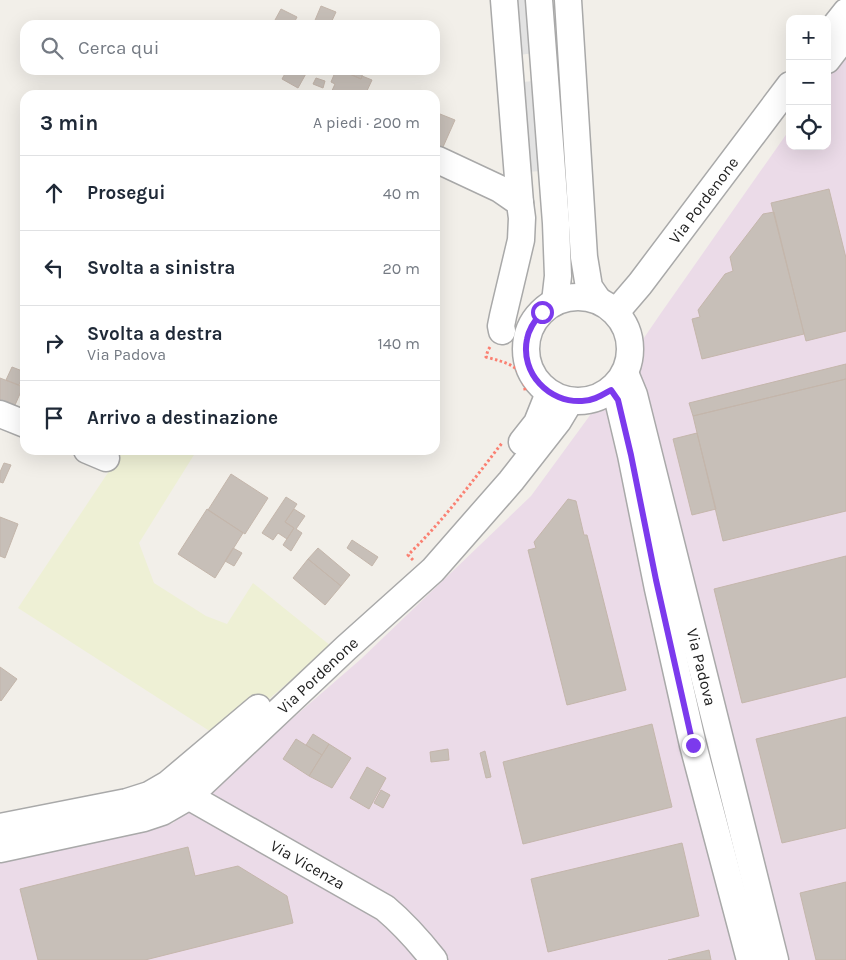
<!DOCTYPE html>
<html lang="it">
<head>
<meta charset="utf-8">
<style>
  body { margin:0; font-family:Karla,sans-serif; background:#f2f2f3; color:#1f2937 }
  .controls { position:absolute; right:15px; top:15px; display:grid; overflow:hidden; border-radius:10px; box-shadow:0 5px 20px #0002 }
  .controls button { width:45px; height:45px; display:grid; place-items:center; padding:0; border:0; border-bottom:1px solid #e0e1e3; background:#fff; color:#1f2937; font:25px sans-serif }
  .stop { position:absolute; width:15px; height:15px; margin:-11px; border:4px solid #7c3aed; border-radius:50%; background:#fff }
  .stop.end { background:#7c3aed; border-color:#fff; box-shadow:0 1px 5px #0008 }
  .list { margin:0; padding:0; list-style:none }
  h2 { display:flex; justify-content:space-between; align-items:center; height:65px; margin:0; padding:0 20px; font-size:21px }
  h2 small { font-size:16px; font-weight:400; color:#747a83 }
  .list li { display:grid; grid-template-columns:32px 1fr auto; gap:15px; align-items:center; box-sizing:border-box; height:75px; padding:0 20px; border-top:1px solid #e0e1e3 }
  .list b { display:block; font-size:19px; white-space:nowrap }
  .list p { margin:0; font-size:16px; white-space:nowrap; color:#747a83 }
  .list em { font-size:16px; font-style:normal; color:#747a83 }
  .icon { flex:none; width:28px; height:28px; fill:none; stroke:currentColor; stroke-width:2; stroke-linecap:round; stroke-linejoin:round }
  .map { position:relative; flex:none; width:846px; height:960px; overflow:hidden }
  .search { position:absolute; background:#fff; box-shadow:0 5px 20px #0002; left:20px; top:20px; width:420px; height:55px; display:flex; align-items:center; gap:12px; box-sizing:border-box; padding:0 18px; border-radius:15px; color:#747a83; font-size:19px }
  .panel { position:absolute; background:#fff; box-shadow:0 5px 20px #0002; left:20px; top:90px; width:420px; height:365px; border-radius:15px }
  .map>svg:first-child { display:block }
</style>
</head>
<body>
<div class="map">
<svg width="846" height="960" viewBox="0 0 846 960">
  <rect width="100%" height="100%" fill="#f2efe9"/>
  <path fill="#ebdbe8" d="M846 49V960H0V860L173 823 219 782 361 659 531 496 607 392 661 313 790 129V146H827V76Z"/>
  <path fill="#eef0d5" d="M123 450H197L139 543 154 583 206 616 227 624 253 583 331 646 222 739 18 608Z"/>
  <path fill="#e2e2e2" d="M515 0H530L534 53 519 55Z
    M536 81 541 171 526 172 521 82Z"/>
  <path fill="#c7bfb8" stroke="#c4b6ab" d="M321 6 336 12 330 25H313Z
    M281 9 297 17 293 25H284L275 20Z
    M287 70H308L298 88 282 79Z
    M336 70H341L361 79 362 76 372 80 365 95H330L335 84 331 82Z
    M341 70H364L361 79Z
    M316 78 325 81 323 88 313 84Z
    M435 112 455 120 443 147 435 144Z
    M829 189 846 258V331L806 341 771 203Z
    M774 212 804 334 702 359 692 319 700 317 698 310 725 274 733 271 730 257 763 214Z
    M846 364V379L693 416 689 403Z
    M12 367 25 372 19 385 6 380Z
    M0 378 23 387 15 405 6 401 5 405 0 403Z
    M846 379V511L723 541 693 416Z
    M697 433 716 509 692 515 673 439Z
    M4 463 11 465 3 483 0 482V472Z
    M231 474 268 498 245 534 208 510Z
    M286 497 297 504 285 522 294 528 287 539 278 533 273 540 262 533Z
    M568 499 576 501 584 535H587L626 690 567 705 528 550 536 548 534 542Z
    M207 509 243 533 215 578 178 554Z
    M294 509 305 516 296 529 302 533 291 551 283 545 294 528 285 522Z
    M0 517 18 524 5 558 0 556Z
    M352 540 378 557 372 566 347 548Z
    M233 548 242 553 234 566 225 561Z
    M318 548 350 575 341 586 308 559Z
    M846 556V677L742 703 714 589Z
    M308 559 341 586 325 605 293 578Z
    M0 667 17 679 1 701 0 700Z
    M846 717V828L782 843 756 739Z
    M652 724 672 807 523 844 503 762Z
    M313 734 329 744 322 755 306 745Z
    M296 739 322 755 309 776 283 759Z
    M329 744 351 758 332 788 309 776Z
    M448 749 449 760 431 762 430 752Z
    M485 751 491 777 486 778 480 753Z
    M367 767 386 778 369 809 350 798Z
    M381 790 390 795 383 808 374 803Z
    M682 843 699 916 548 952 531 879Z
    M188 847 195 876 238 866 287 896 293 923 145 960H38L20 889Z
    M846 882V960H816L800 893Z
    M709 950 711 960H668Z"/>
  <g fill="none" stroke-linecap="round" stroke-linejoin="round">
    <g stroke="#a9a9a9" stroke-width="29">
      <g id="minor">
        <path d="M504 0 520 203"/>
        <path d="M539 0 556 223 558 276 555 302"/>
        <path d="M568 0 584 257 589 287 598 300"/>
        <path d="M827 36 846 12"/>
        <path d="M827 60 846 35"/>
        <path d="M438 160 500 189 520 203 522 218 521 240 503 316 501 326 502 331"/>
        <circle cx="578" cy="349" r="52"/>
        <path id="s1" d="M616 312 640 284 790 85"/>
        <path id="s2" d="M625 373 634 395 775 960"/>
        <path d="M611 390 618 400 631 455 658 589 693 745 750 960"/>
        <path d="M0 414 25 424"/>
        <path d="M522 442 537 423 549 393"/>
        <path d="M87 450 106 458"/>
        <path id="s3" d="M174 788 385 908C404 924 419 941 434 960"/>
        <path d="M0 827 127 802 149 795 168 784 258 708"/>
        <path id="s4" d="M0 849 144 818 162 812 188 797 346 648 433 570 511 481 558 421 570 401"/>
      </g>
    </g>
    <path stroke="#fa8072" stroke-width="3" stroke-dasharray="2.5 2.5" stroke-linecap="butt" d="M525 316 536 308
      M490 347 488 350 486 357C507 363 524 365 525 391
      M413 560 408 555C443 521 472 482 502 443"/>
    <use href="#minor" stroke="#fff" stroke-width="26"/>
  </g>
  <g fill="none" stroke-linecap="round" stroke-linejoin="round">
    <path stroke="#7c3aed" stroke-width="6" d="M542 312C535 320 529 328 527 339 520 373 549 403 582 401 593 401 602 395 611 390L618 400 631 455 656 580 693 745"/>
  </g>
  <g text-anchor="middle" stroke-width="4.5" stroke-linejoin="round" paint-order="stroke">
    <g font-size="16" fill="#222" stroke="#fff">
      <text dy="6" stroke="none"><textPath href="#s1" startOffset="142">Via Pordenone</textPath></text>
      <text dy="6" stroke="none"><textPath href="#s2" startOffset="304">Via Padova</textPath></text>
      <text dy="6" stroke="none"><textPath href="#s4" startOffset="374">Via Pordenone</textPath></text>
      <text dy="6" stroke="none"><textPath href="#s3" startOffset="154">Via Vicenza</textPath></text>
    </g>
  </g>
</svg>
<div class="controls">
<button>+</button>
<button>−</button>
<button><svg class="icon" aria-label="locate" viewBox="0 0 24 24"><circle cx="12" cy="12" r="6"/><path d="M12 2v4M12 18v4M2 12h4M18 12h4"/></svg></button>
</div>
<div class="stop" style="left:542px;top:312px"></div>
<div class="stop end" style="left:693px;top:745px"></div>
<div class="search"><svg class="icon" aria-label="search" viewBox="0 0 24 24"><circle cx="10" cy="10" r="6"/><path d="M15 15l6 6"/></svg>Cerca qui</div>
<section class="panel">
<h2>3 min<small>A piedi · 200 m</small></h2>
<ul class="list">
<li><svg class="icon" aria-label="ahead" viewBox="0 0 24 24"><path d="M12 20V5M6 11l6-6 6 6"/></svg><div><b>Prosegui</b></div><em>40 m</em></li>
<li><svg class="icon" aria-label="left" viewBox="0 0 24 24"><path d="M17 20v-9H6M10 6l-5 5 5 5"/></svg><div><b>Svolta a sinistra</b></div><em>20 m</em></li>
<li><svg class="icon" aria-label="right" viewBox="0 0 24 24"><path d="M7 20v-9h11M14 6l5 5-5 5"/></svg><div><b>Svolta a destra</b><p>Via Padova</p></div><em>140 m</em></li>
<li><svg class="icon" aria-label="arrive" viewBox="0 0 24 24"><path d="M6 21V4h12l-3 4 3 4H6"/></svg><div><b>Arrivo a destinazione</b></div></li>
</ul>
</section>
</div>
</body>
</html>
